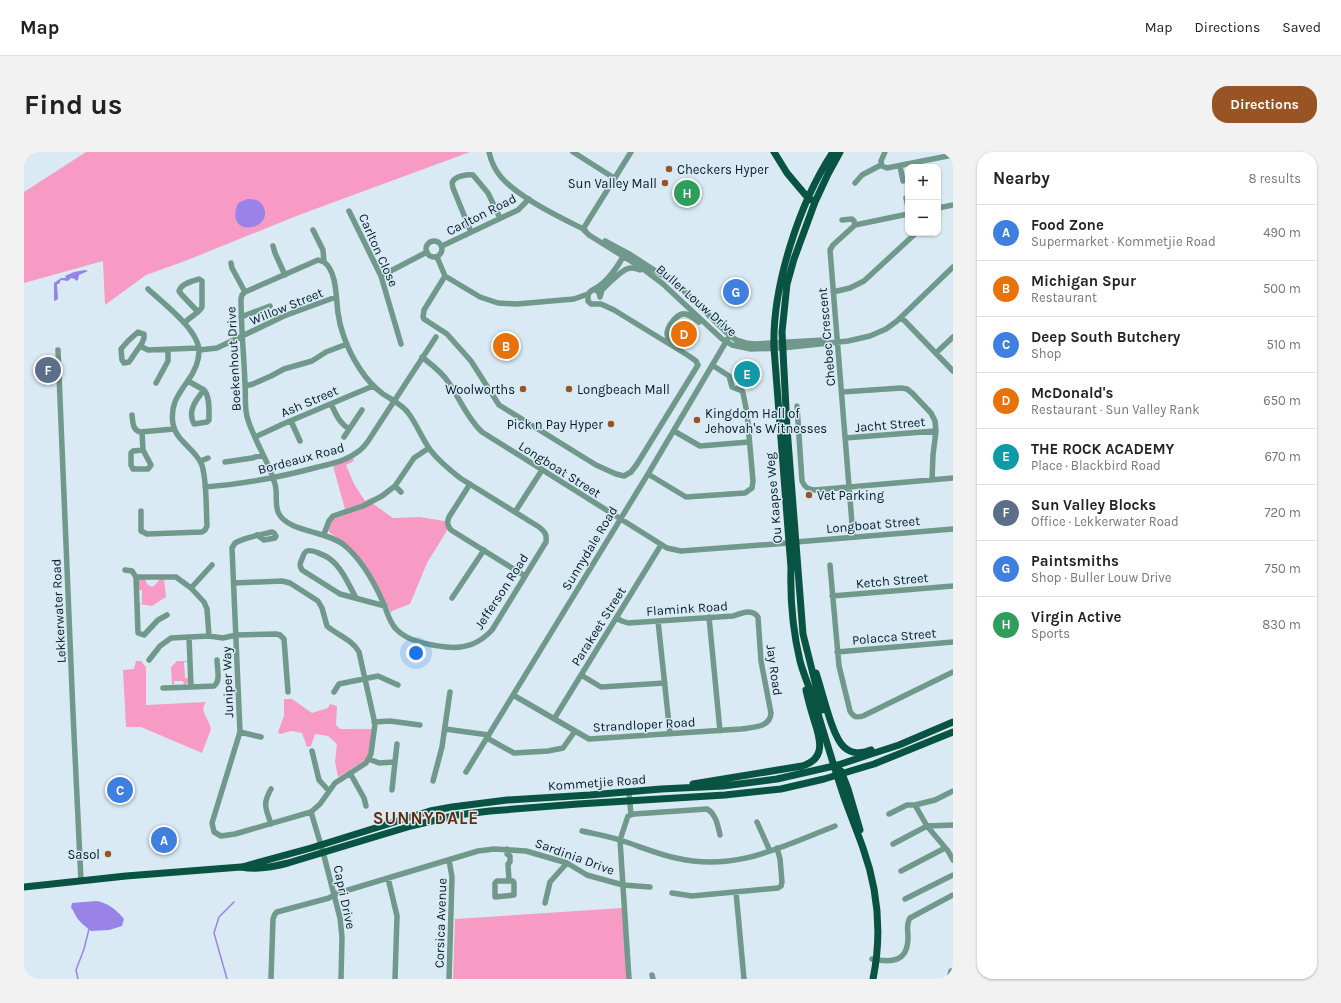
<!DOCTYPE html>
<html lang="en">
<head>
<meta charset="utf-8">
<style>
  body { margin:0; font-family:Karla,sans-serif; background:#f2f2f2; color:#222 }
  .controls { position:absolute; right:12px; top:12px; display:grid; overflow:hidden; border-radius:8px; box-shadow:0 1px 3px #0004 }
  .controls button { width:36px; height:36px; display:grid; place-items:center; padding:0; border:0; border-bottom:1px solid #e0e0e0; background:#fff; color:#222; font:20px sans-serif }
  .you { position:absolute; left:392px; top:501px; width:14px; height:14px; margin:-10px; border:3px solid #fff; border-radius:50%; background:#1a73e8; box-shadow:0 0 0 6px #1a73e833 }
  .badge { display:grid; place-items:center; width:26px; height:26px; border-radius:50%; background:#985425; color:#fff; font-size:13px; font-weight:700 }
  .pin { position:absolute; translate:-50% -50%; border:2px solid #fff; box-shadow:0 1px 4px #0006 }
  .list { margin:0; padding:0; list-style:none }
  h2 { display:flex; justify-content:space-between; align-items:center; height:52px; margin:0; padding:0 16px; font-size:17px }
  h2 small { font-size:13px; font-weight:400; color:#767676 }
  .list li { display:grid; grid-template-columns:26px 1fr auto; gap:12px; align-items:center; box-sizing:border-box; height:56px; padding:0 16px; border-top:1px solid #e0e0e0 }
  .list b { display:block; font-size:15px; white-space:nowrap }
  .list p { margin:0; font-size:13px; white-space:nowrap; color:#767676 }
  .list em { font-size:13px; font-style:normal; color:#767676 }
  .map { position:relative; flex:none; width:929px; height:827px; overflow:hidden; border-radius:16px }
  header { display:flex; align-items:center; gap:24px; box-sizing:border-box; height:56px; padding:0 20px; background:#fff; border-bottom:1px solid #e0e0e0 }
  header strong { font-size:19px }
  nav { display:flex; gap:22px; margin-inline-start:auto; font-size:14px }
  .intro { display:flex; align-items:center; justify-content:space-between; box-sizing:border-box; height:96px; padding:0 24px }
  h1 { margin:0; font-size:28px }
  .button { padding:10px 18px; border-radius:16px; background:#985425; color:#fff; font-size:14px; font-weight:700 }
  main { display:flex; gap:24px; padding:0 24px }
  aside { flex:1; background:#fff; border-radius:16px; box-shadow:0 1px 3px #0004 }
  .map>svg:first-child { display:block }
</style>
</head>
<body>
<header>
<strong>Map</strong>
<nav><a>Map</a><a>Directions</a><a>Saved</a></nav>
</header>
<div class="intro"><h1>Find us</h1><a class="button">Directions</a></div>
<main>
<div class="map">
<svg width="929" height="827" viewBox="0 0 929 827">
  <rect width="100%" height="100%" fill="#daeaf4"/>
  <path fill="#f79bc4" d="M62 0H446L275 63 161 109 122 123 81 153 79 109 0 131V40Z
    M329 306 330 309 322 313 330 332 341 349 349 345V347L338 352 321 357 309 314Z
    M348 351 369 366 396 365 420 369 422 370 424 377 403 411 386 452 368 459 367 461 359 444 317 388 306 381 304 378 308 367Z
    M140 426 142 445 128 454 116 452V456H115V452L118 451V438H114L113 429 115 427H121L123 432 128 435 131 433 136 427Z
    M112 509H117L122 515V553L182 550C177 558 180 560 183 567 185 570 186 574 187 577L178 601 117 575H102L99 518 110 517Z
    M153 509H164V510H160L161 526H165L164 531 160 533 159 529H150V533L148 532 147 515Z
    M260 547H268L288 561 304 556 306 552 313 554 312 573 316 577H348L345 602 340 609 314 625 311 610 313 592 304 584 291 582 287 594 283 595 278 581 267 579 256 582 254 580 260 564Z
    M598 756 604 827H429L431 767Z"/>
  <path fill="#9983e9" d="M223 47C230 47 236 48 239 54 252 78 199 88 214 51Z
    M61 118 64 119 55 123 54 128 52 129 51 127 47 126 44 129 37 128 35 132H33L34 147 31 149 30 148V131L37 126H42L41 124 50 120Z
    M73 749C84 751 93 758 100 767L98 774 85 778 67 779C62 775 55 770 52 764 50 761 50 759 47 756L48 751Z"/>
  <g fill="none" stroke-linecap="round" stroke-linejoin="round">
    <path stroke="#9983e9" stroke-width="1.5" d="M54 827 52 818 60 797 65 777
      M203 827 190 781 195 765 210 750"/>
    <path stroke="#70988b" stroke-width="5.5" d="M465 0C467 9 471 18 477 25 495 46 536 65 561 78
      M549 0 590 26
      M861 0 857 9 858 14 863 16 929 3
      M0 5 6 0
      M876 14 879 29
      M831 31 838 23 857 13
      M882 46 884 55
      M914 56 929 53
      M325 59 357 124 377 192
      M818 68 828 67 830 69 831 73
      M559 77 565 83 618 116 639 132 698 187 708 193 727 197 758 196 824 189 846 184 862 177 873 169 929 115
      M559 77 607 0
      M289 78 299 98 300 110
      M447 80 429 36C429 34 427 31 429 29 432 24 444 22 449 23L464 41 476 66
      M402 97a8 8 0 1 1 16 0a8 8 0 1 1-16 0Z
      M581 89 607 103 647 129 657 136 702 180 712 188 722 191 730 192 800 188
      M249 94 251 101 261 123
      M418 94 494 58 505 47
      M413 105 421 124 456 145 474 151 493 152 550 147 564 142
      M294 108 300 110C313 119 312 147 314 161 315 169 317 177 320 185 327 205 341 229 359 242 368 248 379 253 385 262 393 273 398 286 405 296 413 308 425 317 436 326L515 375C521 380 523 382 522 390L468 478C455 492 441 497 422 495 406 493 384 490 372 477 365 470 363 459 359 450 350 430 337 407 320 393 303 379 265 380 255 362 250 353 254 342 251 332 245 310 231 290 224 268 220 257 222 244 221 232 220 204 217 176 217 147L218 143 221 140Z
      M207 111 208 116 221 140
      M357 124 403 100
      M421 124 400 158 399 165 400 167 423 182 447 209 475 253 572 313 592 322 600 324 607 320 613 312 674 213 672 209 665 204 590 158 577 152H567L564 149V142L568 138H573L576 143
      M586 130C597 121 602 112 616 118
      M570 137C583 131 592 117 599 105
      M809 140 826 136 840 129 892 81
      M576 145 578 138 588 128
      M217 165 246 154
      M877 165 929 219
      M160 171C165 166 175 161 178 155V129L175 127C168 129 157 132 155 139L158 143 174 160
      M114 180 120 182V186L118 191 105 210 100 211 98 208 97 197 104 189Z
      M646 191C644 188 643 186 643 182 643 175 651 164 658 162 665 161 670 166 675 170
      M116 194 124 198 174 196
      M34 198 49 561 57 729
      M175 198 193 196 260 164 312 145
      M912 201 929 185
      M398 205C408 213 418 220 425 231 436 247 443 266 458 280L643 396 657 399 765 391
      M164 229 180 238C186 244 185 259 185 268L183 270 170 272C163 259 172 248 180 238
      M132 231 144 209V198
      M221 234 229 232 247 224 260 217 288 209 302 200 323 192
      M818 240 877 236 883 237 888 241 907 261 911 269 912 279 909 303 908 328
      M307 252C312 262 315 271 325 277
      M773 254 778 329C781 336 785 338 791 338L929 326
      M108 263C109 270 108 277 116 280L150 277
      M267 269 276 289
      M650 279 676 294 725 290
      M118 280 119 298 127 313 124 317H109L107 313V301L109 299 119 298
      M231 285 259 272 349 234
      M320 285 338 258
      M821 286 912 279
      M177 309 184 306
      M201 310 228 306 239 303
      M624 322 662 345 721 341 728 336 729 329 723 261 719 241 718 239 708 235 705 224 688 213
      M446 332 425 365C423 370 423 373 427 378L501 424
      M371 334 377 340
      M181 335C220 332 257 325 294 315 307 312 321 309 332 301 339 297 344 290 348 283L412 185
      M117 359V379L123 382 178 380 181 378 183 374C182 359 183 323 177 311 170 296 152 289 149 272 146 254 153 244 163 230 169 222 175 210 175 199 175 178 139 151 124 137
      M491 360 518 318
      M300 382 305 369 309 364 339 354 358 344 371 334 390 306 405 296
      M829 384 806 98 809 93 831 73 884 62
      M772 390 929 377
      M806 413 815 514 826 559C829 565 833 566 839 564L929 520
      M101 418 108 419 112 425
      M210 431 258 429 266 431 294 449 298 456 303 474C313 483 329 488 335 500L351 572 347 602 342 611 311 631 296 652 287 660 211 682 197 684 190 680 188 671 216 580 208 396 211 391C222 385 235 383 248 380L250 381 252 384 251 386 240 388 233 383
      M167 436 188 413
      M808 444 929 434
      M332 446C325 433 318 416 306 407 302 404 288 397 283 399 280 400 279 404 278 407 276 411 275 413 278 418L316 442 361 454
      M428 446 460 398
      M143 463 134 468 120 483 114 481 112 425H152L167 436 180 450 183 457 185 484
      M685 465 696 579
      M634 469 646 582
      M813 500 929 490
      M125 508 136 494 147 486 185 484 199 486 212 483 252 482 256 483 260 487 264 540
      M557 523 577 535 641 531
      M167 535 190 534C197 529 193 516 193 508
      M139 536 167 535 165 485
      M310 540 315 532 354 524 374 533
      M489 543 565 587 717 577C729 575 746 576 747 561L737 509 734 465C728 456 718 461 709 464L604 471 598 469 592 466
      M530 567 637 393
      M350 570 366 569 396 573
      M421 577 465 583
      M216 580 237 585
      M463 586 490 601 524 599 539 596 551 579
      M288 599 295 628 305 639
      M345 607 355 611 371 610 373 592
      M442 620 624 322 706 183
      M326 621 340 646 342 654
      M409 629 418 595 426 540
      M247 637C238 653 242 656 247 672
      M368 638 371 610
      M605 640 607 663
      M891 653 911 648 929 639
      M287 660 299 700 316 766 318 785 317 827
      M865 662 883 653H891L903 674 924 699 929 708
      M733 670 746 699
      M558 679C571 682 584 684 596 688 615 694 633 702 652 706 711 720 757 695 811 674
      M869 692 903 674 929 673
      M483 697V702L486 704V710L484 712 485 729
      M425 708 428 725 425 827
      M877 719 921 696
      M364 726 373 764 371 827
      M473 729H489L490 731V743L471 745V731Z
      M712 740 720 827
      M648 741 668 744 754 736 757 734 758 730 756 707 753 696
      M881 747 929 723
      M521 751 526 730 543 711
      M848 807C868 811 884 810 884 785 884 779 882 772 886 766L929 743
      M628 823 629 827
      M247 827 249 767 251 762 253 760 305 746 311 742 454 699 470 697 502 699 543 711 563 723 570 725 599 733 626 735
      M605 827 596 688 604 664 610 662 683 657C692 662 694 674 696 683
      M925 827 927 819"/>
    <path stroke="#095342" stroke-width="7" d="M750 0 763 21 784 46 788 48
      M809 0C775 51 748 135 750 196L767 416C766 447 769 479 776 509 780 524 787 539 792 555 801 585 810 615 820 645 826 662 833 679 839 696 854 738 858 783 849 827
      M792 521C798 538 808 585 820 595 827 602 838 602 847 598
      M798 558 779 482 763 276 758 180 763 132 770 107 791 50 804 22 816 0
      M817 619 824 637 836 678
      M669 632 778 614C803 607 796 586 790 568 787 558 784 548 782 538
      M218 715 287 696 406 659 428 655 483 648 566 643 637 637 699 634 753 627 814 613 841 604 875 593 929 570
      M0 735 102 724 217 715C233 718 248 715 264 711L387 674 433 663 466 659 554 652 701 643 757 637 800 627 850 612 929 580"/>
  </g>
  <g fill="#985425" stroke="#daeaf4" stroke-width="1.5">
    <circle cx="645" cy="17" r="4"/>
    <circle cx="641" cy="31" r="4"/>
    <circle cx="499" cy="237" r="4"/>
    <circle cx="545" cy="237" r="4"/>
    <circle cx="673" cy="268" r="4"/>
    <circle cx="587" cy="272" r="4"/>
    <circle cx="785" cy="343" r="4"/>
    <circle cx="84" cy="702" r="4"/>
  </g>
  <g text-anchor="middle" stroke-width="3" stroke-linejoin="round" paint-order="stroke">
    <g font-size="13" fill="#011d2a" stroke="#daeaf4" text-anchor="start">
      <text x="653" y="22">Checkers Hyper</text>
      <text x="633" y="36" text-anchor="end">Sun Valley Mall</text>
      <text x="491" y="242" text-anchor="end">Woolworths</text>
      <text x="553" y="242">Longbeach Mall</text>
      <text x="681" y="266">Kingdom Hall of<tspan x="681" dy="15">Jehovah's Witnesses</tspan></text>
      <text x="579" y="277" text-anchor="end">Pick n Pay Hyper</text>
      <text x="793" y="348">Vet Parking</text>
      <text x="76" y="707" text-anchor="end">Sasol</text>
    </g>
    <g font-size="13" fill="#011d2a" stroke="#daeaf4">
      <text transform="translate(457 62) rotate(-27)" y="5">Carlton Road</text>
      <text transform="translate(355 98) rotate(66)" y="5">Carlton Close</text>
      <text transform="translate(673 148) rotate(41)" y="5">Buller Louw Drive</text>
      <text transform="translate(262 154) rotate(-22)" y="5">Willow Street</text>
      <text transform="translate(802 185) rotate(-95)" y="5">Chebec Crescent</text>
      <text transform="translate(209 207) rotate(-93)" y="5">Boekenhout Drive</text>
      <text transform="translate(285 249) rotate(-23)" y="5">Ash Street</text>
      <text transform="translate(866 272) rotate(-5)" y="5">Jacht Street</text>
      <text transform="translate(277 306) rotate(-15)" y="5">Bordeaux Road</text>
      <text transform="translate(536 317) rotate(32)" y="5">Longboat Street</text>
      <text transform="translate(749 346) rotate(-95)" y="5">Ou Kaapse Weg</text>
      <text transform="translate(849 372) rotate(-5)" y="5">Longboat Street</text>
      <text transform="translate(565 396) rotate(-59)" y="5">Sunnydale Road</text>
      <text transform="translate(868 428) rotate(-5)" y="5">Ketch Street</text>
      <text transform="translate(477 439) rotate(-57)" y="5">Jefferson Road</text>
      <text transform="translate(663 456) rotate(-4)" y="5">Flamink Road</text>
      <text transform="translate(34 459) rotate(-93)" y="5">Lekkerwater Road</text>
      <text transform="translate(574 474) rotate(-58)" y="5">Parakeet Street</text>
      <text transform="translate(870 484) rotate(-5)" y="5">Polacca Street</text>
      <text transform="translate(751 518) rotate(82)" y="5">Jay Road</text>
      <text transform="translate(203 530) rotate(-92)" y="5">Juniper Way</text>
      <text transform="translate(620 572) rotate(-3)" y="5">Strandloper Road</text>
      <text transform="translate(573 630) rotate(-4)" y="5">Kommetjie Road</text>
      <text transform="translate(551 704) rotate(20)" y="5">Sardinia Drive</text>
      <text transform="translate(321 745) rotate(78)" y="5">Capri Drive</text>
      <text transform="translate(416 771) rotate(-88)" y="5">Corsica Avenue</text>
    </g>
    <g font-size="17" font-weight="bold" letter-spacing="1" fill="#5e3010" stroke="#daeaf4">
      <text x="402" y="672">SUNNYDALE</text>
    </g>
  </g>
</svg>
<div class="controls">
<button>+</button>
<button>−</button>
</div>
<div class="you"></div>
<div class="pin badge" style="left:140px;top:688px;background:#3f7fe0">A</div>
<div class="pin badge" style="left:482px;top:194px;background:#e8710a">B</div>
<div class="pin badge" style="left:96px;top:638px;background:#3f7fe0">C</div>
<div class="pin badge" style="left:660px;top:182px;background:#e8710a">D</div>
<div class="pin badge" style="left:723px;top:222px;background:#0f9aa8">E</div>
<div class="pin badge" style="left:24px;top:218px;background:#5c6f8a">F</div>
<div class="pin badge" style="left:712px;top:140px;background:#3f7fe0">G</div>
<div class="pin badge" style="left:663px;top:41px;background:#2e9e5b">H</div>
</div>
<aside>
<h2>Nearby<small>8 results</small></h2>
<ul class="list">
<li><span class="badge" style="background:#3f7fe0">A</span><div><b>Food Zone</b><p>Supermarket · Kommetjie Road</p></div><em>490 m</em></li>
<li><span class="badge" style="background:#e8710a">B</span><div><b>Michigan Spur</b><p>Restaurant</p></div><em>500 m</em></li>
<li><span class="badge" style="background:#3f7fe0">C</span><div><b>Deep South Butchery</b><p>Shop</p></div><em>510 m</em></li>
<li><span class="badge" style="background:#e8710a">D</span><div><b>McDonald's</b><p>Restaurant · Sun Valley Rank</p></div><em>650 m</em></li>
<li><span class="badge" style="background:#0f9aa8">E</span><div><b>THE ROCK ACADEMY</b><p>Place · Blackbird Road</p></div><em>670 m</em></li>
<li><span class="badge" style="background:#5c6f8a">F</span><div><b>Sun Valley Blocks</b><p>Office · Lekkerwater Road</p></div><em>720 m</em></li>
<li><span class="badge" style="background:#3f7fe0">G</span><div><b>Paintsmiths</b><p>Shop · Buller Louw Drive</p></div><em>750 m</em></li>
<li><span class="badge" style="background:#2e9e5b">H</span><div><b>Virgin Active</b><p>Sports</p></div><em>830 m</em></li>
</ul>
</aside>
</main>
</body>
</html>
